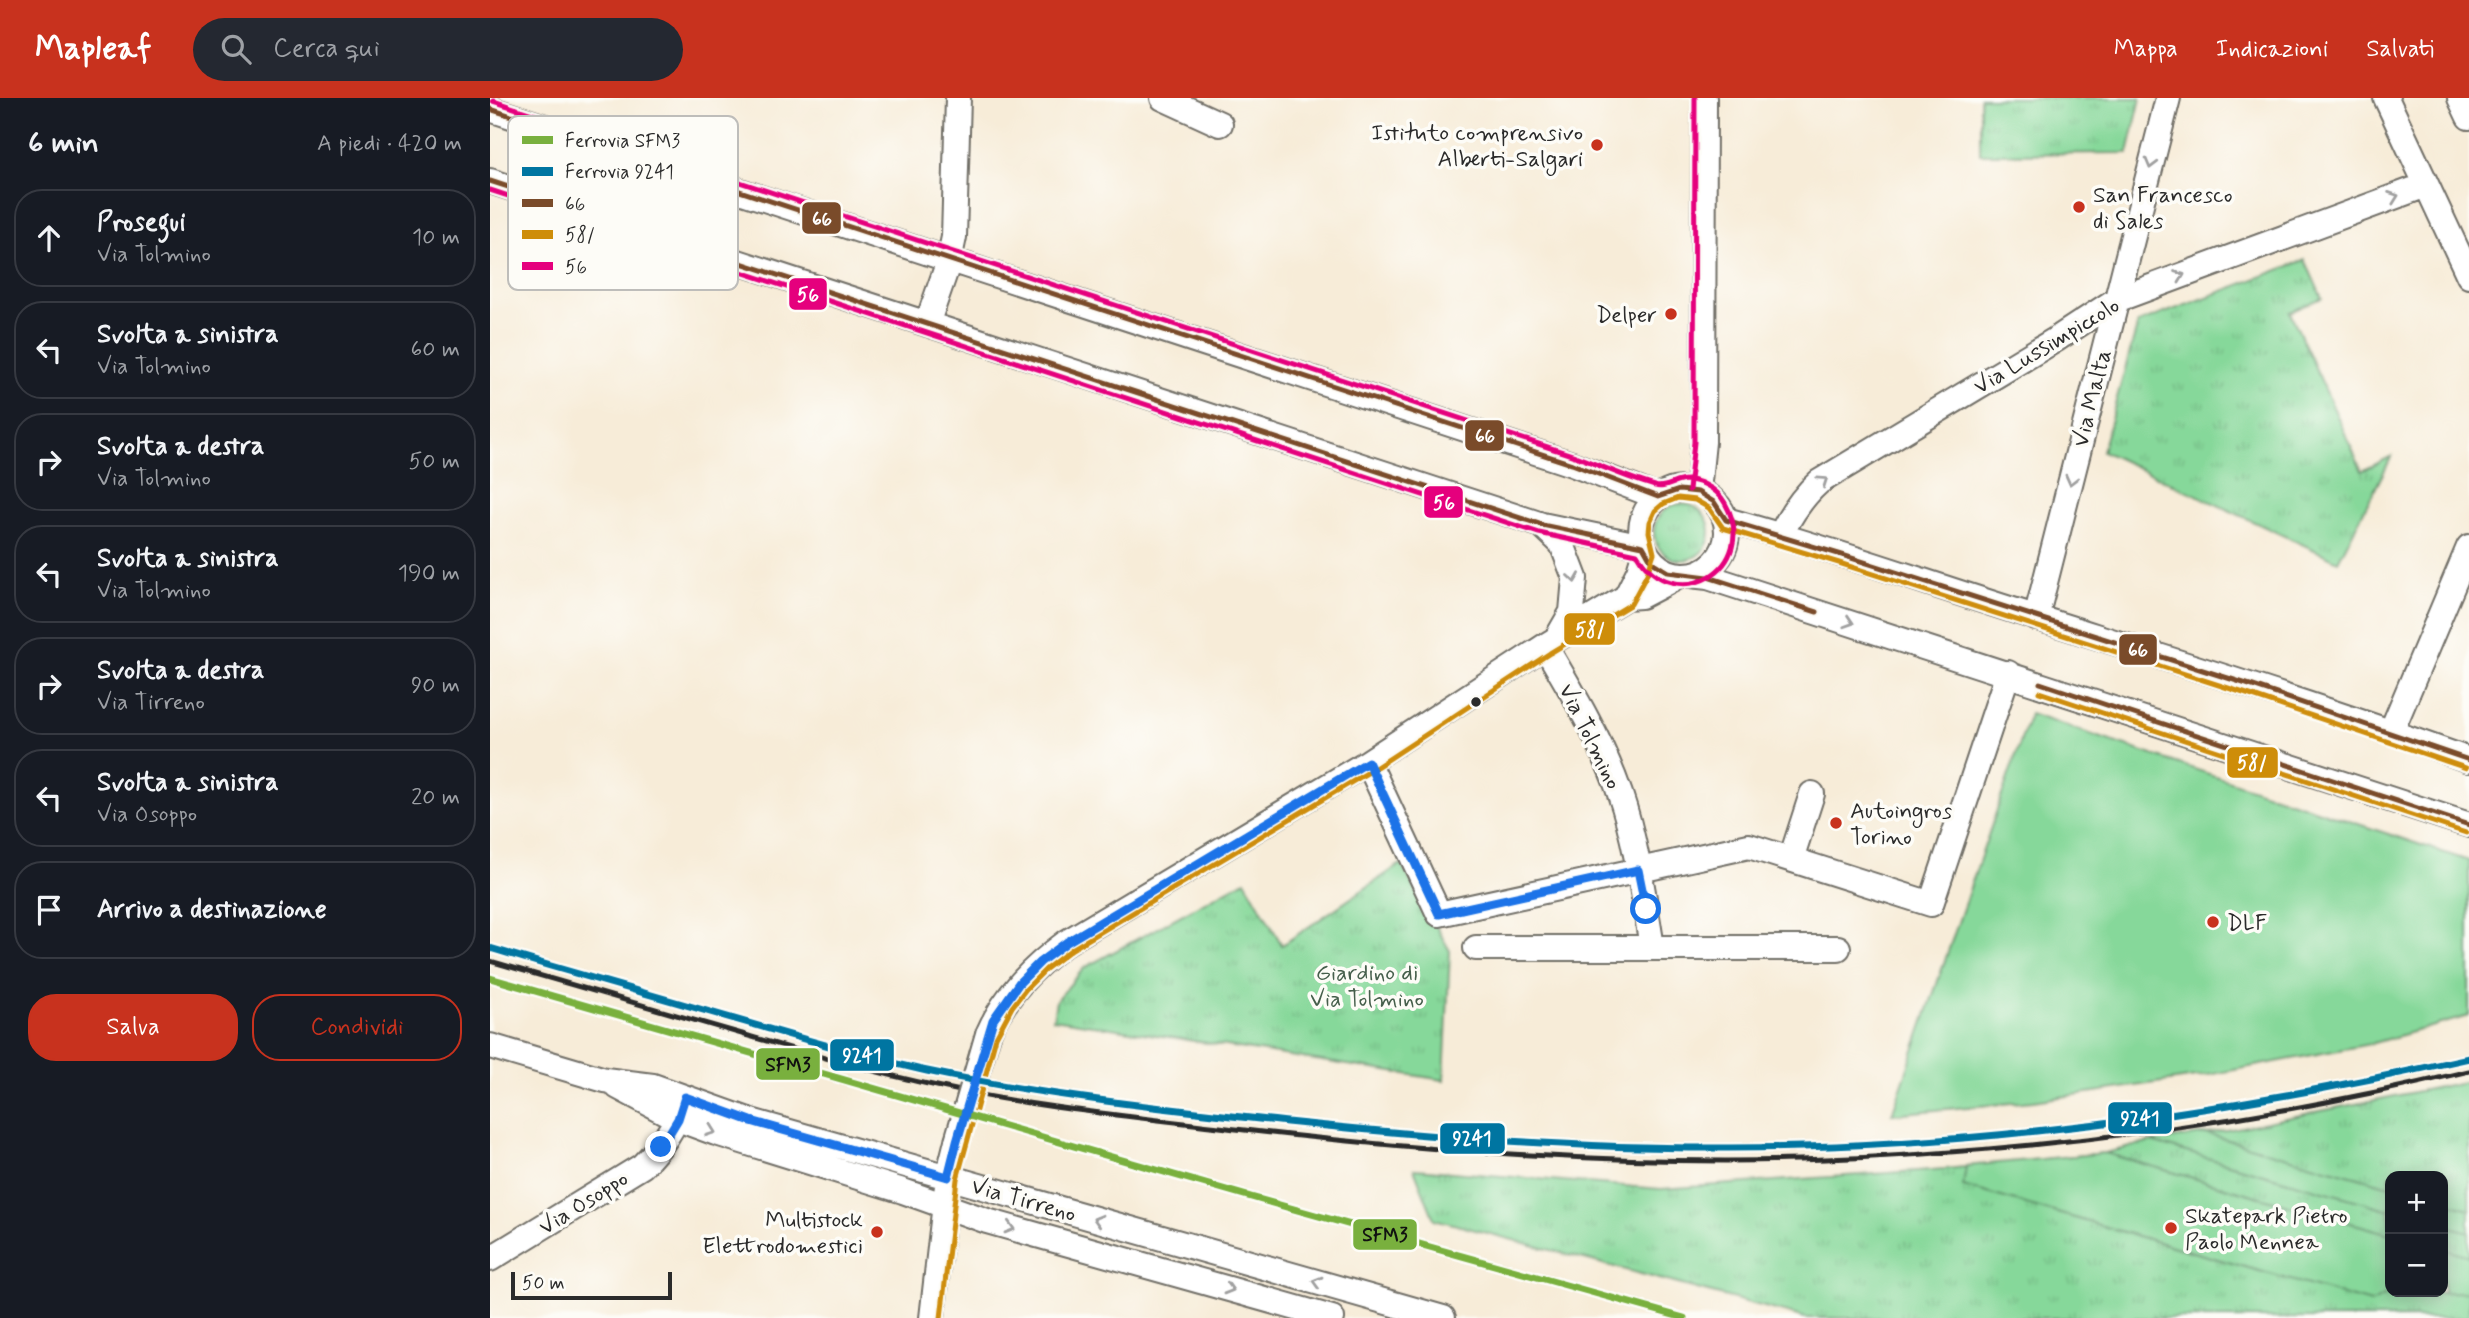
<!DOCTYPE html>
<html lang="it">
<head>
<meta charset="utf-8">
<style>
  body { margin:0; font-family:Mynerve,sans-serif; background:#242831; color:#f1f3f6 }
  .controls { position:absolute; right:21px; bottom:21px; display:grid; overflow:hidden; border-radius:14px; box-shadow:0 4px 18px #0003 }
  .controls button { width:63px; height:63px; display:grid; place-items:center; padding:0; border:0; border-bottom:2px solid #363941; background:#171b24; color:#f1f3f6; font:35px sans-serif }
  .scale { position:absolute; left:21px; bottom:18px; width:161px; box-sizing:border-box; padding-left:7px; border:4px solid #2b2b2b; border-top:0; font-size:19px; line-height:24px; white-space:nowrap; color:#2b2b2b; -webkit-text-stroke:5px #fdfcf7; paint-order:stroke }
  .stop { position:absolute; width:21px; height:21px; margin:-16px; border:5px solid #1a73e8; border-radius:50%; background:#fff }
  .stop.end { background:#1a73e8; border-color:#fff; box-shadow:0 2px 7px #0008 }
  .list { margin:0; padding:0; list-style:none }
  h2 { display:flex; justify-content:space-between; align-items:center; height:91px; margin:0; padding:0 28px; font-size:30px }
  h2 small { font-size:23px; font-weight:400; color:#9ea1a6 }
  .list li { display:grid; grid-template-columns:46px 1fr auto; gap:21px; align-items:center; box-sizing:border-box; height:98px; margin:0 14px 14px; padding:0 14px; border:2px solid #363941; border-radius:28px }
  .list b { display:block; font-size:26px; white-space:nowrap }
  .list p { margin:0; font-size:23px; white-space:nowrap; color:#9ea1a6 }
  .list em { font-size:23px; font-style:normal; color:#9ea1a6 }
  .actions { display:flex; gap:14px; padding:21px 28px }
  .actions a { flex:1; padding:16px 0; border:2px solid #c8321e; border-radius:28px; text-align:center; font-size:24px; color:#c8321e }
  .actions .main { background:#c8321e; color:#fff }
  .icon { flex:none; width:38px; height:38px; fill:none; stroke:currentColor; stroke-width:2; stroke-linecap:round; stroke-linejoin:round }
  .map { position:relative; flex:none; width:1979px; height:1220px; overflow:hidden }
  header { display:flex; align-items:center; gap:42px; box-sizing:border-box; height:98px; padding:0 35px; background:#c8321e; color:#fff }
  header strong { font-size:33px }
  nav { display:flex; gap:38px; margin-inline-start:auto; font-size:24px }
  .search { width:490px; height:63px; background:#242831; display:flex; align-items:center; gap:18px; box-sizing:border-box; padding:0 24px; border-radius:38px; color:#9ea1a6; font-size:26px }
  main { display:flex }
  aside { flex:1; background:#171b24 }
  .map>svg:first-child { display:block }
</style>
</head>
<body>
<header>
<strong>Mapleaf</strong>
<div class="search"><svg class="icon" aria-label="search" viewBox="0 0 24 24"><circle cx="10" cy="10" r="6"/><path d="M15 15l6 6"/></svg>Cerca qui</div>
<nav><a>Mappa</a><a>Indicazioni</a><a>Salvati</a></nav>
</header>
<main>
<aside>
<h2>6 min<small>A piedi · 420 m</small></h2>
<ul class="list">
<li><svg class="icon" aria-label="ahead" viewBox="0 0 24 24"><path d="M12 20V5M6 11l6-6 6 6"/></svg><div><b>Prosegui</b><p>Via Tolmino</p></div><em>10 m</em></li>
<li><svg class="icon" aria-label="left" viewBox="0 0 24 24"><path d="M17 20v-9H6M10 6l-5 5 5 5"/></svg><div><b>Svolta a sinistra</b><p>Via Tolmino</p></div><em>60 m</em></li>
<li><svg class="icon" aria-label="right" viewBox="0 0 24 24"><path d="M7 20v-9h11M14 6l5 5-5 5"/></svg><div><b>Svolta a destra</b><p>Via Tolmino</p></div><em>50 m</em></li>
<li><svg class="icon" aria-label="left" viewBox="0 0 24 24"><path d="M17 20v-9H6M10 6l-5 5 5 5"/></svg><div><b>Svolta a sinistra</b><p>Via Tolmino</p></div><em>190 m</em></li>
<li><svg class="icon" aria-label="right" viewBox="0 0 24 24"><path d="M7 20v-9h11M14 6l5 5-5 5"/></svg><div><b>Svolta a destra</b><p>Via Tirreno</p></div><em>90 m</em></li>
<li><svg class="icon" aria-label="left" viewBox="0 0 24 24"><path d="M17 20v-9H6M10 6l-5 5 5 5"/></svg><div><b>Svolta a sinistra</b><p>Via Osoppo</p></div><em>20 m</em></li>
<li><svg class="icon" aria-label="arrive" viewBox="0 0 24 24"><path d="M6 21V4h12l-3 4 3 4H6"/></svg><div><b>Arrivo a destinazione</b></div></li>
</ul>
<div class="actions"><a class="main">Salva</a><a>Condividi</a></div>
</aside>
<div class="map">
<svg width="1979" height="1220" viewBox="0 0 1979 1220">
  <defs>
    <pattern id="grass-tufts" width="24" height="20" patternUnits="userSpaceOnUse" patternTransform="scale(1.75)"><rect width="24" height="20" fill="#86d89a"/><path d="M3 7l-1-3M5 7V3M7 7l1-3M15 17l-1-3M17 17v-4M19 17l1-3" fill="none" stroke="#74ba85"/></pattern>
  </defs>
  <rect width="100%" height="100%" fill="#fdfcf7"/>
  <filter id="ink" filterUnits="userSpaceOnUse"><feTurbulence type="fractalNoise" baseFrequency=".0143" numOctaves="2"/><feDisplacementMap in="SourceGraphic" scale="14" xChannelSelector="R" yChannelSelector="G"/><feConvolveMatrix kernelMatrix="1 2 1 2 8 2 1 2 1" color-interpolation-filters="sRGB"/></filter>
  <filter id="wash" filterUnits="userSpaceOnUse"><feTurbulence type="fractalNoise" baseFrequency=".00686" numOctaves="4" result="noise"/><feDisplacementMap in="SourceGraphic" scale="28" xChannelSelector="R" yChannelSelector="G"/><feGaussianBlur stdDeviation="1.57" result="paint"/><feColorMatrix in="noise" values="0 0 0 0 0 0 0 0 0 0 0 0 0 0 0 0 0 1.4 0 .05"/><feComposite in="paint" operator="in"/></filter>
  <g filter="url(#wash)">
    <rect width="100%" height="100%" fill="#f7ecd8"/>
    <path fill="url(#grass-tufts)" stroke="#588262" stroke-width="2" fill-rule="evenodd" d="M1490 0H1651L1638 55 1490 56Z
      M1815 162 1832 200 1800 214 1872 373 1902 358 1848 463 1612 353 1648 225Z
      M1164 434a28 28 0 1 1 56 0a28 28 0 1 1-56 0Z
      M911 766 960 853 954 982 563 921 566 903 594 870 755 782 792 847Z
      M1979 983V1220H1316L944 1121 924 1071 1171 1091 1455 1071 1615 1055 1661 1044 1717 1036ZM1900 1078H1953V1194H1900Z"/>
    <path fill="#86d89a" stroke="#588262" stroke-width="2" d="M1540 616 1979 763V918L1880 946 1713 978 1543 1003 1402 1016Z
      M1717 1036 1900 1088V1112L1661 1044Z
      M1615 1055 1900 1136V1194H1953V1150L1979 1158V1194L1899 1195 1881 1205 1473 1088 1476 1068Z
      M1953 1103 1979 1111V1134L1953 1127Z"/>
  </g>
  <g filter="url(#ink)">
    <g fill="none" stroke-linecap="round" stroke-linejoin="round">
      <g stroke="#726f68" stroke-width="28">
        <path id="minor" d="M673 0 730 26
          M1896 0 1979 178
          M1970 0 1979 19
          M0 11 1082 366 1168 399
          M0 83 1052 427 1153 448
          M437 226 459 163 464 139 468 0
          M1151 434a43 43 0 1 1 86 0a43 43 0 1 1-86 0Z
          M1208 393 1213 344 1214 0
          M1236 422C1340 450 1441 487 1545 519 1690 565 1836 610 1979 662
          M1052 427 1072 446 1085 480 1082 514 1067 540
          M1291 436C1301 416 1312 399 1329 384L1565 242 1626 202 1936 87
          M1200 477 1218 479 1252 490 1979 727
          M1136 499 1149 473 1155 453
          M1546 520 1678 0
          M1055 548C1083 595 1112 644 1130 696 1146 742 1154 801 1162 849
          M1901 634 1979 449
          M878 664 949 816 1259 748 1441 806 1518 575
          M1301 761 1322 696
          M986 850H1348
          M498 936C515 897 543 869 577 844L878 664 1055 548 1136 499 1151 498 1191 477
          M0 948 115 982 163 988 261 1023 953 1220
          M128 989 188 1021 226 1035 413 1093 497 1123 842 1220
          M0 1161 152 1068C171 1049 184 1031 193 1005
          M442 1220 458 1079 467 1043"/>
      </g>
      <use href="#minor" stroke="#fff" stroke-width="24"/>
      <path stroke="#2b2b2b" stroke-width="5" d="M0 863C84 888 168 912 252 936 317 955 381 974 447 988 546 1010 646 1019 746 1031 933 1053 1122 1067 1310 1062 1536 1055 1760 1026 1979 973"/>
      <g stroke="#726f68" stroke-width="28" stroke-linecap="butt">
        <path id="minor-bridge" d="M467 1043 498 936"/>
      </g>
      <use href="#minor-bridge" stroke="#fff" stroke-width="24"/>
      <g stroke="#fdfcf7" stroke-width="10">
        <path id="bus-1" d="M0 11 1082 366 1168 399 1189 392 1208 394 1224 404 1236 422 1352 457 1763 588 1979 662
          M0 83 1052 427 1153 448 1162 464 1178 474 1218 479 1327 514
          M1550 585 1979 727"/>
      </g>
      <g stroke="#fdfcf7" stroke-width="10">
        <path id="bus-2" d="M1549 594 1976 735
          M451 1220 467 1081 506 939 522 909 536 891 556 871 582 851 882 672 1060 555 1141 506 1157 476 1164 455 1159 434 1160 424 1165 413 1173 406 1188 400 1205 402 1219 410 1233 430 1349 465 1760 597 1976 670"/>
      </g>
      <g stroke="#fdfcf7" stroke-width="10">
        <path id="bus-3" d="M0 92 1049 435 1147 456C1184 520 1272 470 1235 405 1227 390 1206 379 1190 383 1181 385 1173 391 1165 388 1137 380 1111 368 1085 358L3 3
          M1199 392 1204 344 1205 0"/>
      </g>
      <use href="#bus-1" stroke="#7a4b2a" stroke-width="5"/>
      <use href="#bus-2" stroke="#ce8d09" stroke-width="5"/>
      <use href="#bus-3" stroke="#e5007d" stroke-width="5"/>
      <g stroke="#fdfcf7" stroke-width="12">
        <path id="rail-1" d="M0 880 761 1099 1194 1220"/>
      </g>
      <g stroke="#fdfcf7" stroke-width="12">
        <path id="rail-2" d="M0 850C87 876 174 901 262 926 320 943 378 960 437 973 555 998 676 1011 797 1024 944 1039 1091 1051 1239 1050 1489 1050 1736 1015 1979 960"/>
      </g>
      <use href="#rail-1" stroke="#79b03e" stroke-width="7"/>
      <use href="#rail-2" stroke="#0075a1" stroke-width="7"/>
    </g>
    <defs><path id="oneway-chevron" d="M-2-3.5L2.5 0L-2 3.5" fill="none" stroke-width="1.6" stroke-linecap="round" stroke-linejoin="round" transform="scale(1.75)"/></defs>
    <g stroke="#a0a0a0">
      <use href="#oneway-chevron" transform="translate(1661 66) rotate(105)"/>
      <use href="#oneway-chevron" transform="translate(1904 99) rotate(-20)"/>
      <use href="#oneway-chevron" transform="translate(1690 178) rotate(-21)"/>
      <use href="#oneway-chevron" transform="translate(1581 382) rotate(104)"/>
      <use href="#oneway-chevron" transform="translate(1333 383) rotate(-34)"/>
      <use href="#oneway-chevron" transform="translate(1084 480) rotate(82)"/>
      <use href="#oneway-chevron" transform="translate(1359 524) rotate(18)"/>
      <use href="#oneway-chevron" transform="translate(221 1033) rotate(20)"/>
      <use href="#oneway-chevron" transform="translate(608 1122) rotate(-164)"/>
      <use href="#oneway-chevron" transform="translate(520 1130) rotate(16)"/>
      <use href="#oneway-chevron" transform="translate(827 1184) rotate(-164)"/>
      <use href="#oneway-chevron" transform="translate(739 1191) rotate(16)"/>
    </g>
  </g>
  <g fill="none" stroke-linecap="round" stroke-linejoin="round" filter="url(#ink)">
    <path stroke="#1a73e8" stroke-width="9" d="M171 1049 188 1021 195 999 261 1023 458 1079 467 1043 503 922 529 885 550 864 577 844 878 664 949 816 1148 772 1156 811"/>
  </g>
  <g fill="#c8321e" stroke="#fdfcf7" stroke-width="2.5">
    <circle cx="1107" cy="47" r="7"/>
    <circle cx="1589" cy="109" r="7"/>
    <circle cx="1181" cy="216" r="7"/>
    <circle cx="1346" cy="725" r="7"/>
    <circle cx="1723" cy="824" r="7"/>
    <circle cx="1681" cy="1130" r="7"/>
    <circle cx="387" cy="1134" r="7"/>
  </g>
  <circle fill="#2b2b2b" stroke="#fdfcf7" stroke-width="2.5" cx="986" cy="604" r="6"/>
  <g text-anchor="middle" stroke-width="7" stroke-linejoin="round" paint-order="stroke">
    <g font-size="23" fill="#2b2b2b" stroke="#fdfcf7" text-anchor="start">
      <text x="1093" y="42" text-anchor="end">Istituto comprensivo<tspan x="1093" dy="26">Alberti-Salgari</tspan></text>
      <text x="1603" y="104">San Francesco<tspan x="1603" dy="26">di Sales</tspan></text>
      <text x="1167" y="224" text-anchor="end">Delper</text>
      <text x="1360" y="720">Autoingros<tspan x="1360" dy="26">Torino</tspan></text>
      <text x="1737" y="832">DLF</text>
      <text x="1695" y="1125">Skatepark Pietro<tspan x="1695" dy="26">Paolo Mennea</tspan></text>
      <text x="373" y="1129" text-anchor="end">Multistock<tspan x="373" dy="26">Elettrodomestici</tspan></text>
    </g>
    <g font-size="23" fill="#2b2b2b" stroke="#fdfcf7">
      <text transform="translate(1556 247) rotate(-31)" y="8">Via Lussimpiccolo</text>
      <text transform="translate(1601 300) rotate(-76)" y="8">Via Malta</text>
      <text transform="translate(1101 638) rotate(64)" y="8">Via Tolmino</text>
      <text transform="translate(534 1101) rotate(16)" y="8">Via Tirreno</text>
      <text transform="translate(93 1104) rotate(-32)" y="8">Via Osoppo</text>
    </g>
    <g font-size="23" fill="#465f4c" stroke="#fdfcf7">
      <text x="877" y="882">Giardino di<tspan x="877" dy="26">Via Tolmino</tspan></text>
    </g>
  </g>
  <rect x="18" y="18" width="230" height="174" rx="10" fill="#fdfcf7" stroke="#bebdba" stroke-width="2"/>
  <rect x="32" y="38" width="31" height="8" fill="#79b03e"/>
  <rect x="32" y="69" width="31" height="9" fill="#0075a1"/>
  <rect x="32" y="101" width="31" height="8" fill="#7a4b2a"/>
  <rect x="32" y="132" width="31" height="9" fill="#ce8d09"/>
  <rect x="32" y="164" width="31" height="8" fill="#e5007d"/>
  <g font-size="19" fill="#2b2b2b">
    <text x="75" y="49">Ferrovia SFM3</text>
    <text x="75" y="80">Ferrovia 9241</text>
    <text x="75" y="112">66</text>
    <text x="75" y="143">58/</text>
    <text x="75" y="175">56</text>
  </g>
  <g stroke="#fdfcf7" stroke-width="2.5">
    <rect x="311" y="103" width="41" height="34" rx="7" fill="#7a4b2a"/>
    <rect x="298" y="179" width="40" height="34" rx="7" fill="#e5007d"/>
    <rect x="974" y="321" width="41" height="33" rx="7" fill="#7a4b2a"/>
    <rect x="933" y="387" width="41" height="34" rx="7" fill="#e5007d"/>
    <rect x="1073" y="514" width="53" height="34" rx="7" fill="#ce8d09"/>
    <rect x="1628" y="535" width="40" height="33" rx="7" fill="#7a4b2a"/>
    <rect x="1736" y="648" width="53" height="33" rx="7" fill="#ce8d09"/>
    <rect x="339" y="940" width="66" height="34" rx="7" fill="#0075a1"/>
    <rect x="265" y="949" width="66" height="34" rx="7" fill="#79b03e"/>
    <rect x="1617" y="1003" width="66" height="34" rx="7" fill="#0075a1"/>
    <rect x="949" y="1024" width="67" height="33" rx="7" fill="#0075a1"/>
    <rect x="862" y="1120" width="66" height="33" rx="7" fill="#79b03e"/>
  </g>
  <g font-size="19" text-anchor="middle" font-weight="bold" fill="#fff">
    <text x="332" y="127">66</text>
    <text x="318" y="203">56</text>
    <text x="995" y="344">66</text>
    <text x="954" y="411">56</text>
    <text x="1100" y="538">58/</text>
    <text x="1648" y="558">66</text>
    <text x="1762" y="671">58/</text>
    <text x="372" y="964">9241</text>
    <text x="1650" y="1027">9241</text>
    <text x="982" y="1047">9241</text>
  </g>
  <g font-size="19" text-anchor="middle" font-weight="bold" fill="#111">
    <text x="298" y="973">SFM3</text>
    <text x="895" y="1143">SFM3</text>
  </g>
</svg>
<div class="controls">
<button>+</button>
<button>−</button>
</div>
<div class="scale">50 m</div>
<div class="stop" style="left:1156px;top:811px"></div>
<div class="stop end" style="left:171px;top:1049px"></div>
</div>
</main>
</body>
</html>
